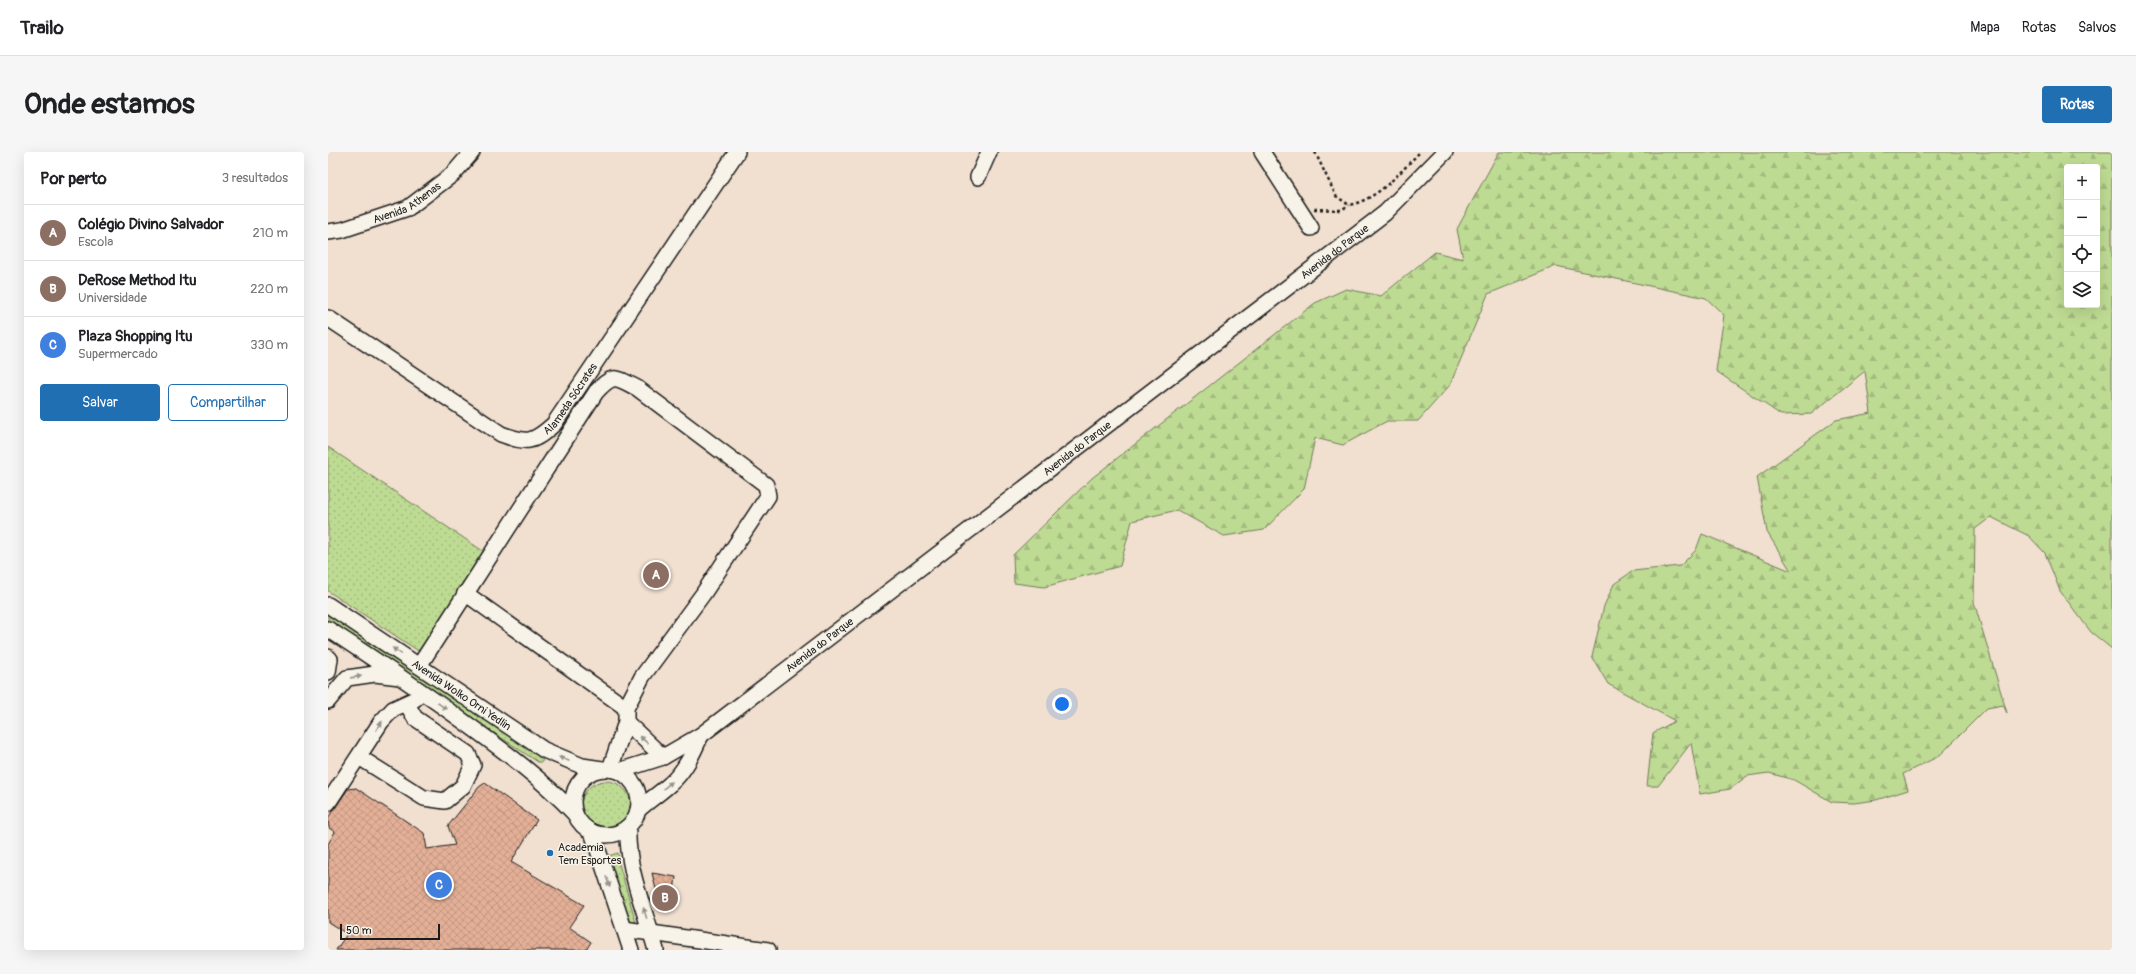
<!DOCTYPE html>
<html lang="pt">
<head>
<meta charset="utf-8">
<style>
  body { margin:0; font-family:Pangolin,sans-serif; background:#f6f6f6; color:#202124 }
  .controls { position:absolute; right:12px; top:12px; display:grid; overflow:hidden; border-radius:4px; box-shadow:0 4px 16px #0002 }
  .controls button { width:36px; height:36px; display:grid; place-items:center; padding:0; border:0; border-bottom:1px solid #e0e0e0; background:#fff; color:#202124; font:20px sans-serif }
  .scale { position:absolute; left:12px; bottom:10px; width:100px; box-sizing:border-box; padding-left:4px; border:2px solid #1c1c1c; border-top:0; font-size:11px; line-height:14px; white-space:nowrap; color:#1c1c1c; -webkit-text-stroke:3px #f7f3e8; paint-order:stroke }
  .you { position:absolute; left:734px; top:552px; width:14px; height:14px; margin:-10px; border:3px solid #fff; border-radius:50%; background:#1a73e8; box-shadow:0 0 0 6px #1a73e833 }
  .badge { display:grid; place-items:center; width:26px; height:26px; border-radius:50%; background:#1f6fb2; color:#fff; font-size:13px; font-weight:700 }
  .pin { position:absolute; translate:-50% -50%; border:2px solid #fff; box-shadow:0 1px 4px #0006 }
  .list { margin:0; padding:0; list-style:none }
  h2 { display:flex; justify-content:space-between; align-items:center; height:52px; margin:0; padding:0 16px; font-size:17px }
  h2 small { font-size:13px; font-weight:400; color:#757577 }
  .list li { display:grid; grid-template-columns:26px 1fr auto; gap:12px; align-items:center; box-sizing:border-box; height:56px; padding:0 16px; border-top:1px solid #e0e0e0 }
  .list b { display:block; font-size:15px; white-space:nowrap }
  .list p { margin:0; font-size:13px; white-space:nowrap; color:#757577 }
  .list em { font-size:13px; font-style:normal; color:#757577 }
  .actions { display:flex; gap:8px; padding:12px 16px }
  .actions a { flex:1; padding:9px 0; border:1px solid #1f6fb2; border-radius:4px; text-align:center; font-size:14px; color:#1f6fb2 }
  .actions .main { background:#1f6fb2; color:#fff }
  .icon { flex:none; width:22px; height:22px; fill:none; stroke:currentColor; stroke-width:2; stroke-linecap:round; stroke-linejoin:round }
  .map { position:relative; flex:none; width:1784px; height:798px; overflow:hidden; border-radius:4px }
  header { display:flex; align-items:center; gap:24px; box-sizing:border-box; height:56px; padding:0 20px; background:#fff; border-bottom:1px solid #e0e0e0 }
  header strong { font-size:19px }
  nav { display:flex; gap:22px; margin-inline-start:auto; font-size:14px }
  .intro { display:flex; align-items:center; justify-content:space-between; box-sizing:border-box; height:96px; padding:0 24px }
  h1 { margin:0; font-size:28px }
  .button { padding:10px 18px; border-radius:4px; background:#1f6fb2; color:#fff; font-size:14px; font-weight:700 }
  main { display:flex; gap:24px; padding:0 24px }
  aside { flex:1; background:#fff; border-radius:4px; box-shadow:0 4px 16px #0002 }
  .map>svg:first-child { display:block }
</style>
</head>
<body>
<header>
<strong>Trailo</strong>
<nav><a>Mapa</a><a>Rotas</a><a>Salvos</a></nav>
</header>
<div class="intro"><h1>Onde estamos</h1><a class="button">Rotas</a></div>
<main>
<aside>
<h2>Por perto<small>3 resultados</small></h2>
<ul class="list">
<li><span class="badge" style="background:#8d6e63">A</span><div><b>Colégio Divino Salvador</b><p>Escola</p></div><em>210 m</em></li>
<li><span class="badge" style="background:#8d6e63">B</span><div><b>DeRose Method Itu</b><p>Universidade</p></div><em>220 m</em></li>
<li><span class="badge" style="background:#3f7fe0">C</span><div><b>Plaza Shopping Itu</b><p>Supermercado</p></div><em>330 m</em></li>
</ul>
<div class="actions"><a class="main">Salvar</a><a>Compartilhar</a></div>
</aside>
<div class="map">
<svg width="1784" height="798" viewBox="0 0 1784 798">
  <defs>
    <pattern id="grass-dots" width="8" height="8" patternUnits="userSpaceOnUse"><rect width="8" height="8" fill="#bedb93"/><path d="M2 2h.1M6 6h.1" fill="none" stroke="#a3bb7e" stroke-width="1.8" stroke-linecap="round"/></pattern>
    <pattern id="forest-firs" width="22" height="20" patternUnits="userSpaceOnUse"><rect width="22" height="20" fill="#bedb93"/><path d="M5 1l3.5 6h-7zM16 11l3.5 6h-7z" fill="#a3bb7e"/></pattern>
    <pattern id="building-cross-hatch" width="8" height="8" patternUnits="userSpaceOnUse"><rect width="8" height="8" fill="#e3af96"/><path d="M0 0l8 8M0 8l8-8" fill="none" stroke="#c29681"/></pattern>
  </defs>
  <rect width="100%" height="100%" fill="#f1dfcf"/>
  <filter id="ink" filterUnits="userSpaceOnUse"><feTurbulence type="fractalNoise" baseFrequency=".025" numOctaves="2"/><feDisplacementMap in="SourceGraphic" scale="8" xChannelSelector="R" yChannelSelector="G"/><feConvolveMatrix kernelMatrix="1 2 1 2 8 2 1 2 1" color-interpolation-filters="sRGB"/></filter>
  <g filter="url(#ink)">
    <path fill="url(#grass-dots)" stroke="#6d7c58" d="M0 295 155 399 92 500 0 439Z
      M0 460 215 604 214 610H210L0 471Z
      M253 654a25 25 0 1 1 50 0a25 25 0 1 1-50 0Z
      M290 701 291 712 309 774H303L277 705Z"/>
    <path fill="url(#forest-firs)" stroke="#6d7c58" fill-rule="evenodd" d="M1171 0H1784V497L1763 480 1732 439 1717 401 1701 384 1663 365 1647 377 1646 450 1679 561 1675 553 1659 556 1611 604 1575 622 1580 638 1548 648 1526 651 1504 650 1466 628 1441 621 1419 624 1402 637 1372 642 1363 591 1330 634H1319L1325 581 1347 569 1280 532 1264 505 1276 454 1286 432 1305 419 1352 414 1368 398 1374 382 1463 419 1439 380 1429 325 1508 268 1543 261 1537 219 1483 262 1453 263 1388 219 1396 163 1378 146 1228 114 1160 142 1122 233 1090 269H1059L1015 293 987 286 976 337 936 378 896 384 849 358 804 369 792 414 716 435 686 431 685 403 764 326 987 151 1018 137 1053 144 1107 100 1135 107 1129 77ZM1739 15H1769V153H1739Z"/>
    <path fill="url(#building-cross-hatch)" stroke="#1c1c1c" d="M157 631 209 668 183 710 256 753 241 775 263 790 258 798H8L19 782 0 770V692L7 680 1 676 0 666 20 637 28 636 96 681 99 697 127 693 120 674 151 635Z
      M324 721 348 725 344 752 331 750Z"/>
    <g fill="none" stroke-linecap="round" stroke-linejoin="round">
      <g stroke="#1c1c1c" stroke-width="18">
        <g id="minor">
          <path d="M934 0 983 76"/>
          <path d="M650 25 661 0"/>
          <path id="s1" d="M0 80 14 78 80 56 125 22 144 0"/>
          <path id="s2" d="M0 166 173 282C200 292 205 291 226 272L409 0"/>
          <path d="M137 441 298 556"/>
          <path id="s3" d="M0 453 216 598 254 614 274 617"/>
          <path d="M0 477C46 507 91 537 135 569 175 598 213 626 247 662"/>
          <path d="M0 505 2 507 0 520"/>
          <path d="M91 514 268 240C286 221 287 225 309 236L438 333 440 344 375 442 314 525 298 556V570L282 617"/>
          <path d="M0 549 19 526 47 522 72 525"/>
          <path d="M298 570 335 605"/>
          <path d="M31 605 96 646 117 649 135 634 145 613 140 602 87 566 79 552"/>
          <circle cx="278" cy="650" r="33"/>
          <path id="s4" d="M291 619 335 605 373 583 1057 61 1117 0"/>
          <path d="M0 651 53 570 65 557 87 547"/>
          <path d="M310 658C321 648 331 642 342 632 357 619 365 601 373 583"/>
          <path d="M300 675C298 716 317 758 328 798"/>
          <path d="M264 680 303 798"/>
          <path d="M296 777 440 798"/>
        </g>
      </g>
      <path stroke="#1c1c1c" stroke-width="2.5" stroke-dasharray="3 3" stroke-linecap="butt" d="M987 0 1008 44 1021 53C1050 48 1072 20 1092 0
        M986 57 1013 58 1021 53"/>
      <use href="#minor" stroke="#f7f3e8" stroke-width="15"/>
    </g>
    <defs><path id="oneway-solid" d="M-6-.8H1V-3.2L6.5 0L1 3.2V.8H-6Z"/></defs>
    <g fill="#94928c">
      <use href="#oneway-solid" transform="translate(69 499) rotate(-146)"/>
      <use href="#oneway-solid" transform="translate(28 525) rotate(-8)"/>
      <use href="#oneway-solid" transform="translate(114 554) rotate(36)"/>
      <use href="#oneway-solid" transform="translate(51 574) rotate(-56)"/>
      <use href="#oneway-solid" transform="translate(316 588) rotate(-137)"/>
      <use href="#oneway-solid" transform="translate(236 607) rotate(-158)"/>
      <use href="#oneway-solid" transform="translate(340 633) rotate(-39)"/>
      <use href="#oneway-solid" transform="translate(280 730) rotate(71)"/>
      <use href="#oneway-solid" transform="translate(317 761) rotate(-107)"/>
    </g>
  </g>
  <circle fill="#1f6fb2" stroke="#f7f3e8" stroke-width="1.5" cx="222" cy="701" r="4"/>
  <g text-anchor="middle" stroke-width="3" stroke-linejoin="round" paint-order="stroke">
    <g font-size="11" fill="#1c1c1c" stroke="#f7f3e8">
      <text dy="4" stroke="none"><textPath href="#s1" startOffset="85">Avenida Athenas</textPath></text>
      <text dy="4" stroke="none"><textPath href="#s4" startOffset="887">Avenida do Parque</textPath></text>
      <text dy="4" stroke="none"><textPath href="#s2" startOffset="297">Alameda Sócrates</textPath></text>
      <text dy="4" stroke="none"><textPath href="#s4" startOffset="563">Avenida do Parque</textPath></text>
      <text dy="4" stroke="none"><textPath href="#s4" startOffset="239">Avenida do Parque</textPath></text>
      <text dy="4" stroke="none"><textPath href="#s3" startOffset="161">Avenida Wolko Orni Yedlin</textPath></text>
    </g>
    <g font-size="11" fill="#1c1c1c" stroke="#f7f3e8" text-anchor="start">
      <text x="230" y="699">Academia<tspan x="230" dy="13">Tem Esportes</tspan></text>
    </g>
  </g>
</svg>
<div class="controls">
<button>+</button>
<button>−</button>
<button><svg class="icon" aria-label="locate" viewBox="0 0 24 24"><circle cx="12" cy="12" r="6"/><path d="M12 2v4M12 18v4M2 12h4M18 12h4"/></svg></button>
<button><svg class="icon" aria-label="layers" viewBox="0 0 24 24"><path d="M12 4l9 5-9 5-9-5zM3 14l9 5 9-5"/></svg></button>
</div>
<div class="scale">50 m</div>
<div class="you"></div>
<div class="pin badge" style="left:328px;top:423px;background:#8d6e63">A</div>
<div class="pin badge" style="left:337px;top:746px;background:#8d6e63">B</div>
<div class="pin badge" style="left:111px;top:733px;background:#3f7fe0">C</div>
</div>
</main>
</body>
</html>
